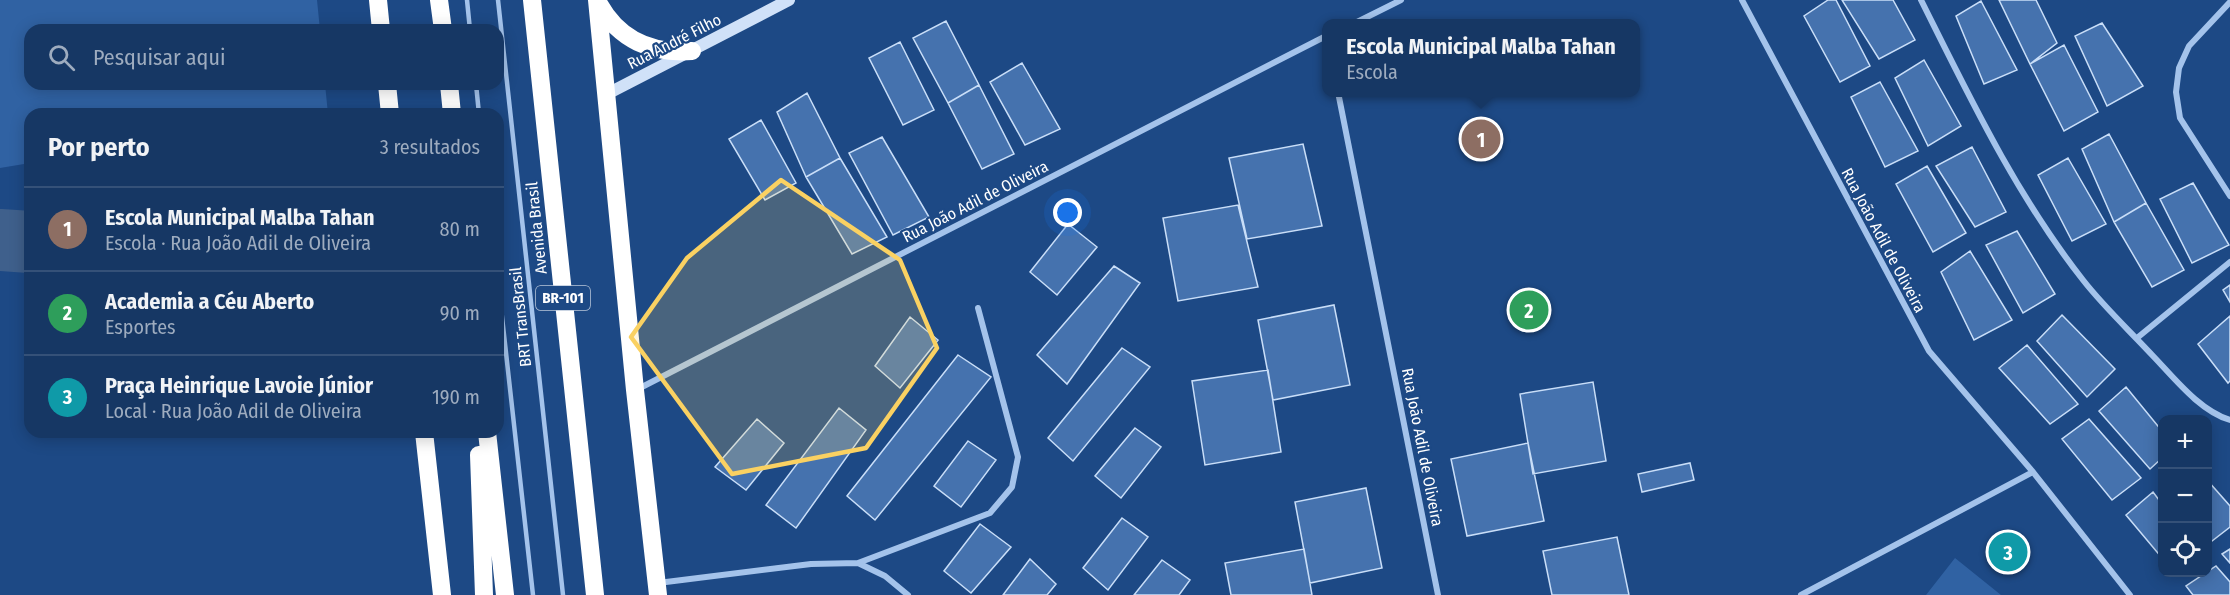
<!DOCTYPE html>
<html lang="pt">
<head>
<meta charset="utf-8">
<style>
  body { margin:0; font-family:"Fira Sans Condensed",sans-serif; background:#1f3f6a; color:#f1f3f6 }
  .controls { position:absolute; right:18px; bottom:18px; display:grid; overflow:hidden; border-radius:12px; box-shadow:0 3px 15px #0003 }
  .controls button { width:54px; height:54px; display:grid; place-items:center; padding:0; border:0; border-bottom:2px solid #355178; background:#163764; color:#f1f3f6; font:30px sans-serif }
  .you { position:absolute; left:1068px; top:213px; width:21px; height:21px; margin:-15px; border:4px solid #fff; border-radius:50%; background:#1a73e8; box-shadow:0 0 0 9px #1a73e833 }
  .badge { display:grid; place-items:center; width:39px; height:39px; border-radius:50%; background:#fad162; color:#fff; font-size:20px; font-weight:700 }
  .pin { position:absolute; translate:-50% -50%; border:3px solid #fff; box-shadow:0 2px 6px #0006 }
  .popup { position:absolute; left:1322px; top:19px; width:318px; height:78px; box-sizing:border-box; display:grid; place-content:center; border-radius:12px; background:#163764; filter:drop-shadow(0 2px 4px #0005); font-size:20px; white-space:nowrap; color:#9eacbf }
  .popup b { font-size:22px; color:#f1f3f6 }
  .popup::after { content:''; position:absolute; left:50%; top:100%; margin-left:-12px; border:12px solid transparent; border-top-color:#163764 }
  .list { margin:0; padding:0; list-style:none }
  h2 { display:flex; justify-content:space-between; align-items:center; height:78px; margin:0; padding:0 24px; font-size:26px }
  h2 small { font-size:20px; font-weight:400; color:#9eacbf }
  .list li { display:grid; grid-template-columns:39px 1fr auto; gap:18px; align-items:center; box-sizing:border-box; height:84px; padding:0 24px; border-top:2px solid #355178 }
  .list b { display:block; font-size:22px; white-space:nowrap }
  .list p { margin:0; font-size:20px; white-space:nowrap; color:#9eacbf }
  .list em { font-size:20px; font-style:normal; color:#9eacbf }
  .icon { flex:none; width:33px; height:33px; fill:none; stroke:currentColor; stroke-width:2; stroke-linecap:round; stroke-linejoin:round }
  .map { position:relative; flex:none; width:2230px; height:595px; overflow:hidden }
  .search { position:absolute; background:#163764; box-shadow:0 3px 15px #0003; left:24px; top:24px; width:480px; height:66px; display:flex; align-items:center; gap:15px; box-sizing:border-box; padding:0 21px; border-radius:18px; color:#9eacbf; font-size:22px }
  .panel { position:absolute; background:#163764; box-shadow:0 3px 15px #0003; left:24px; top:108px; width:480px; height:330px; border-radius:18px }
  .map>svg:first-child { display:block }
</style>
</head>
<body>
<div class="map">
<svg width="2230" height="595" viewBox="0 0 2230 595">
  <rect width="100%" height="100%" fill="#1d4985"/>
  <path fill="#3062a3" d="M0 0H317L320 30H30V84H325L328 114H30V163L0 168Z
    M1955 558 2001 595H1926Z"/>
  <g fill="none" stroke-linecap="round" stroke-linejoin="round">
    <path stroke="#3f608c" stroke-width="62" d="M0 240 30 242"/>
  </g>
  <path fill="#4572ae" stroke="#c9def8" stroke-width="1.5" d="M1828 0H1836L1870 66 1840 82 1804 16Z
    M1842 0H1893L1915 40 1879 59Z
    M1999 0H2036L2057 43 2030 64Z
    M1981 1 2017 70 1984 84 1956 16Z
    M946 21 979 85 948 103 913 38Z
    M2102 23 2143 86 2107 106 2075 36Z
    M900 42 934 110 903 125 869 58Z
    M2064 45 2098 112 2064 131 2030 64Z
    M1924 60 1961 126 1928 146 1895 78Z
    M1022 63 1060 129 1025 145 990 82Z
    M1880 82 1918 151 1885 167 1851 97Z
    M979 85 1014 154 982 169 948 103Z
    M807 93 840 158 806 177 777 112Z
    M761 120 796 183 765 200 729 139Z
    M2109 134 2146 203 2114 222 2082 149Z
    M882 137 929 217 893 235 849 153Z
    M1303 144 1322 226 1247 239 1229 158Z
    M1972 147 2006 212 1975 227 1936 166Z
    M840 158 887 237 852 254 806 177Z
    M2068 158 2106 224 2072 241 2038 175Z
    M1927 166 1966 233 1933 252 1896 184Z
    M2193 183 2229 245 2192 263 2160 199Z
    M2146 203 2184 270 2152 287 2114 222Z
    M1238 205 1258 287 1178 301 1163 218Z
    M1068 224 1097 247 1057 295 1030 272Z
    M2017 231 2055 294 2023 313 1986 245Z
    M1970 251 2012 320 1974 340 1941 272Z
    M1114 266 1140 283 1067 384 1037 355Z
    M2230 285V302L2223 290Z
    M1334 305 1350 385 1273 400 1258 320Z
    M2062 315 2115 369 2087 397 2037 341Z
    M2230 316V381L2228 383 2198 344Z
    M910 317 938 340 900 388 875 366Z
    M2027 345 2078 404 2050 424 1999 368Z
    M1122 348 1150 367 1073 461 1048 438Z
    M958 355 991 377 875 520 847 496Z
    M1268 370 1281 452 1205 465 1192 381Z
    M1593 382 1606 461 1533 474 1520 394Z
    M2126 387 2162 431V458L2150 469 2099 411Z
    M839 408 866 430 796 528 766 505Z
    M757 419 784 443 746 490 715 467Z
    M2089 419 2141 478 2112 500 2062 439Z
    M1135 428 1161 447 1121 498 1095 476Z
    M968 441 996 460 961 507 934 486Z
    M1528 443 1544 521 1467 536 1451 459Z
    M1690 463 1694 480 1642 492 1638 474Z
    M2208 481 2230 506V527L2212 541 2208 536Z
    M1366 488 1382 568 1310 583 1295 502Z
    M2153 492 2162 504V558L2126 515Z
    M1122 518 1148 537 1108 590 1083 568Z
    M980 524 1011 547 971 593 944 571Z
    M1617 537 1629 595H1552L1543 551Z
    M1304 549 1312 595H1231L1225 563Z
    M2230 549V563L2222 554Z
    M1030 559 1056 584 1047 595H1003Z
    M1162 560 1190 580 1179 595H1134Z
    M2216 566 2230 582V595H2193L2186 586Z"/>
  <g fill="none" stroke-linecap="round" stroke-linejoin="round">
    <path stroke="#a4c3eb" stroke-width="4.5" d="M467 0 470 30
      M498 0 563 595
      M476 84 479 114
      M498 281 533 595"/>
    <path stroke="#a4c3eb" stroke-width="6" d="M1742 0 1929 351 2033 472 2130 595
      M1921 0C1969 96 2016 195 2083 280 2104 307 2130 331 2154 357 2175 379 2200 411 2230 420
      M2230 2 2189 46 2179 68 2176 92 2180 118 2230 196
      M1353 24 1401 0
      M1338 92 1438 595
      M2137 338 2230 262
      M638 389 1326 36
      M858 563 990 513 1012 487 1018 457 978 308
      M658 583 811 564 858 563 885 576 908 595
      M1801 595 2033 472"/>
    <path stroke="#d0e1f8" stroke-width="12" d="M607 94 789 0"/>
    <path stroke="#fff" stroke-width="18" d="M378 0 381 30
      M439 0 443 30
      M532 0 595 595
      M597 0 635 390 658 595
      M599 4C619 40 652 54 692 51
      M387 84 390 114
      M449 84 452 114
      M424 432 442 595
      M487 432 505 595
      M479 455 484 595"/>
  </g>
  <path fill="#fad162" fill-opacity="0.2" stroke="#fad162" stroke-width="4.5" stroke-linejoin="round" d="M781 180 900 260 937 348 866 448 732 474 631 337 687 258Z"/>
  <g text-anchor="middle" stroke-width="4.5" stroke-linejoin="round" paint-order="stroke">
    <rect fill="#1d4985" stroke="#bbc8da" stroke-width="1.5" x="536" y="286" width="54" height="24" rx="4.5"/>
    <g font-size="15" font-weight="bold" fill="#fff">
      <text x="563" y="303">BR-101</text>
    </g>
    <g font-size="16" fill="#fff" stroke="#1d4985">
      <text transform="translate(674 41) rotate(-27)" y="6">Rua André Filho</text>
      <text transform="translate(975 201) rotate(-27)" y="6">Rua João Adil de Oliveira</text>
      <text transform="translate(536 228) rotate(-96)" y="6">Avenida Brasil</text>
      <text transform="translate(1884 240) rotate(62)" y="6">Rua João Adil de Oliveira</text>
      <text transform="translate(520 317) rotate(-96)" y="6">BRT TransBrasil</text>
      <text transform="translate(1423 447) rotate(79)" y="6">Rua João Adil de Oliveira</text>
    </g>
  </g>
</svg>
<div class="controls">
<button>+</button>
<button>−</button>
<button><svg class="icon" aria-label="locate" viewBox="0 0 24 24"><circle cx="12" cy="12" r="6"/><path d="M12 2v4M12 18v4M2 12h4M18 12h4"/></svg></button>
</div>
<div class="you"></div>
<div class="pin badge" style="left:1481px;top:139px;background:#8d6e63">1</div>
<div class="popup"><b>Escola Municipal Malba Tahan</b>Escola</div>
<div class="pin badge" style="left:1529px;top:310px;background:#2e9e5b">2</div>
<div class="pin badge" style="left:2008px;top:552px;background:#0f9aa8">3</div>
<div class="search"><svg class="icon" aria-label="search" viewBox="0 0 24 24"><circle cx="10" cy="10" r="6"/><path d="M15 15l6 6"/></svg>Pesquisar aqui</div>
<section class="panel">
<h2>Por perto<small>3 resultados</small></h2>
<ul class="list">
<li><span class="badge" style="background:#8d6e63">1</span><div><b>Escola Municipal Malba Tahan</b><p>Escola · Rua João Adil de Oliveira</p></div><em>80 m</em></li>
<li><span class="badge" style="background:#2e9e5b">2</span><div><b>Academia a Céu Aberto</b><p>Esportes</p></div><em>90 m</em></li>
<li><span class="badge" style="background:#0f9aa8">3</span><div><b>Praça Heinrique Lavoie Júnior</b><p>Local · Rua João Adil de Oliveira</p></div><em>190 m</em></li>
</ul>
</section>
</div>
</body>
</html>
